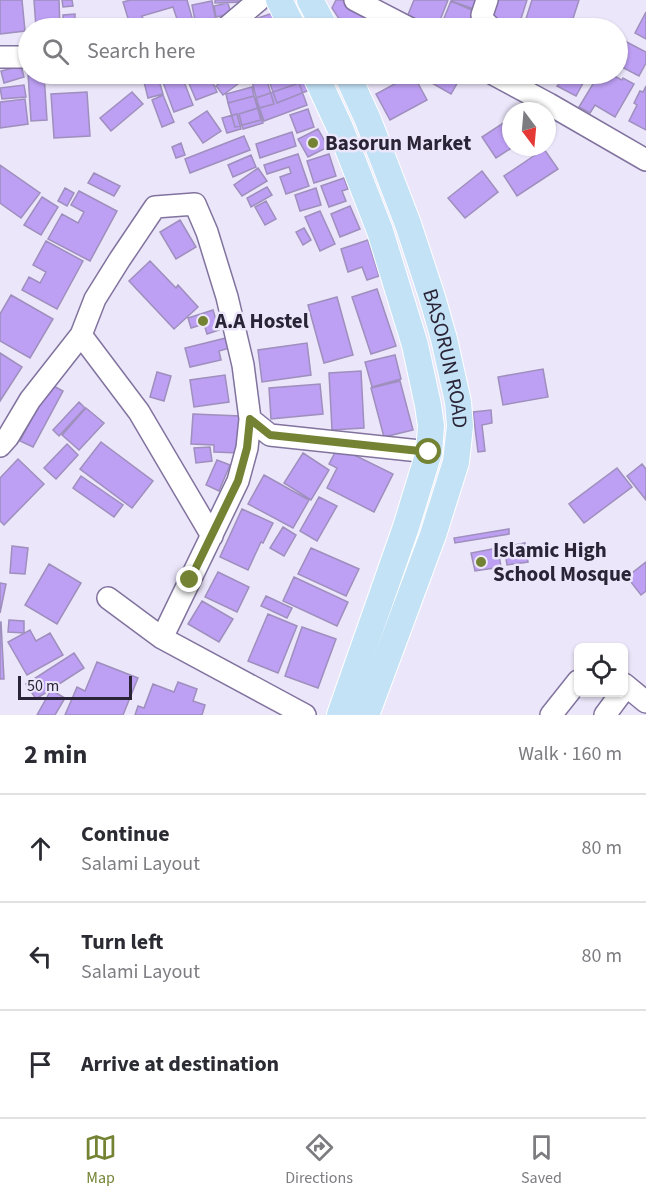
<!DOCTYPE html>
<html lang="en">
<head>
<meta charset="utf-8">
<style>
  body { margin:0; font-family:"Source Sans 3",sans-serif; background:#f7f7f7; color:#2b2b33 }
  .controls { position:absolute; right:18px; bottom:18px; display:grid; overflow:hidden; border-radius:9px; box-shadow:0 2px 4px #0004 }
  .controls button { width:54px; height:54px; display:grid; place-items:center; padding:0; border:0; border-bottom:2px solid #e1e1e2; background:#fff; color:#2b2b33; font:30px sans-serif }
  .compass { position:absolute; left:502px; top:102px; width:54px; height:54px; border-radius:50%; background:#fff; box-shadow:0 2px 4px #0004; rotate:164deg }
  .scale { position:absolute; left:18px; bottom:15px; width:114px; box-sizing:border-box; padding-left:6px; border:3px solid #2a2436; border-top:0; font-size:16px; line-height:21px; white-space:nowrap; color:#2a2436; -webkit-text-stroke:4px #ece6fa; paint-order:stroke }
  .stop { position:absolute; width:18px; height:18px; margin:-14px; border:4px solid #738333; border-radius:50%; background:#fff }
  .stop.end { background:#738333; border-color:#fff; box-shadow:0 2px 6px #0008 }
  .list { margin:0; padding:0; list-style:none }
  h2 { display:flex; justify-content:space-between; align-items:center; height:78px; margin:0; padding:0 24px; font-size:26px }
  h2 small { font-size:20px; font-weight:400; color:#7c7c81 }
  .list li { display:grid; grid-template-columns:39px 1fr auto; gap:18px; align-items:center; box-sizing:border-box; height:108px; padding:0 24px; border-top:2px solid #e1e1e2 }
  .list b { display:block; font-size:22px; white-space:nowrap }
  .list p { margin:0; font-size:20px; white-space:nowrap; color:#7c7c81 }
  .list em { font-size:20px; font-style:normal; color:#7c7c81 }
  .icon { flex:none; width:33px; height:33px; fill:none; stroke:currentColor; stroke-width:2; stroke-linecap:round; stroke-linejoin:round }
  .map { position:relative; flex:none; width:646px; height:715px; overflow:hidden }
  .search { position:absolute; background:#fff; box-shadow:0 2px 4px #0004; left:18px; right:18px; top:18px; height:66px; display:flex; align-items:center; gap:15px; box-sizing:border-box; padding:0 21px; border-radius:33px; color:#7c7c81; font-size:22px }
  .sheet { height:402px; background:#fff }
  nav { display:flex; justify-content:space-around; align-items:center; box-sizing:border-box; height:84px; border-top:2px solid #e1e1e2; background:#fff; font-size:16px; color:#7c7c81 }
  nav a { display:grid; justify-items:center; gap:3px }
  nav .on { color:#738333 }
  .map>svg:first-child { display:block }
</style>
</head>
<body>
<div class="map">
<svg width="646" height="715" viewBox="0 0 646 715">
  <rect width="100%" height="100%" fill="#ece6fa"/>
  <path fill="#bd9ff3" stroke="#9e8fbd" stroke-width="1.5" d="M0 0H22L25 31 0 34Z
    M34 0H59L60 28H36Z
    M62 0H72L73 6 63 7Z
    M130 0H187L195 28H180L173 7 142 16 146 28H131L123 2Z
    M215 0H244V2L215 3Z
    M336 0H342L392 28H345L332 8Z
    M414 0H448L437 28 407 17Z
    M452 0H478L474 9 451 1Z
    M493 0H527L518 28H513L486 21Z
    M532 0H579L570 28H523Z
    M212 1 216 21 196 26 192 5Z
    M451 1 474 11 467 28H440Z
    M228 3 231 14 216 17 214 6Z
    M279 11 285 28H261L258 18Z
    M646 12V39L635 33Z
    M75 14V28H63V15Z
    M619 38 646 52V63L639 76 618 65V40Z
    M21 66 24 77 4 83 1 71Z
    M28 73 44 74 47 120 31 121Z
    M142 74H157L163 94 148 98Z
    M171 74H181L193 105 174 112 161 77Z
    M185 74H209L217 92 196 100Z
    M213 74H224L226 78 216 81Z
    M232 74H236L242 81 223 95 216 86Z
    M250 74H265L274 104 259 108Z
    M288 74H306L312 89 277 103 269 81Z
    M371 74H393L375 82Z
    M413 74 427 100 390 120 376 94Z
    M416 74H447L459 80 451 94Z
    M455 74H477L473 82Z
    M560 74H588L576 96 557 86 560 83 556 81Z
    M599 74H610L622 80 623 78 634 84 615 117 595 105 590 113 579 107Z
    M299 83 307 105 264 121 256 98Z
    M24 85 26 97 2 99 0 88Z
    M646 86V130L629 121 637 105 634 103 640 91 643 92Z
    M252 87 254 96 228 103 226 94Z
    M87 92 90 136 54 138 51 94Z
    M132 92 143 104 111 131 100 118Z
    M163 95 174 122 162 127 152 100Z
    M254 96 261 120 235 127 228 103Z
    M25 99 28 124 0 128V102Z
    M258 108 263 123 243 129 239 114Z
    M308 109 314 127 297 133 290 115Z
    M207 111 221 131 203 143 189 123Z
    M237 114 241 129 227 133 222 118Z
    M511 118V147H513L496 158 482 137Z
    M318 129 328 147 308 157 298 139Z
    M292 132 296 146 260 158 256 144Z
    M244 136 250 150 190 173 185 159Z
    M181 143 185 155 176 158 172 147Z
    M544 149 558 169 517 196 504 176Z
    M298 154 309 186 286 194 280 177 291 173 289 167 267 174 264 165Z
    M329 154 336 176 314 183 307 161Z
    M251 155 256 167 233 177 228 165Z
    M0 165 40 193 21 218 0 203Z
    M258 168 267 181 242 196 234 185Z
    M482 171 498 192 465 218 448 198Z
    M94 173 120 186 114 196 88 183Z
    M344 178 348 189 342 191 346 201 329 207 321 186Z
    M267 187 272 195 251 207 247 198Z
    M65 188 74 193 67 206 58 201Z
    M316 188 321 205 300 211 295 195Z
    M79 191 117 211 90 261 48 239 62 214 78 223 84 212 71 205Z
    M42 197 58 207 41 235 24 225Z
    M266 201 276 219 265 225 255 207Z
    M350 206 360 229 340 237 331 214Z
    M320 211 335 244 320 251 305 217Z
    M180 220 196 247 176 259 160 232Z
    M304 228 311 240 303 245 296 232Z
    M368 240 379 276 367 280 362 267 348 272 341 249Z
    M46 241 83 261 57 309 22 290 29 277 40 283 46 272 33 265Z
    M150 261 176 288 178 285 198 307 174 329 129 281Z
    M377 289 396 346 371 354 352 297Z
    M11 295 53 319 30 358 0 341V314Z
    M337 297 353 355 324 363 308 305Z
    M213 310 219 330 207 334 204 324 191 328 188 318Z
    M230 337 233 347 219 351 221 360 190 367 185 348Z
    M307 343 311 375 262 382 258 350Z
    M0 353 22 367 0 401Z
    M395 355 401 379 372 387 365 362Z
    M543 369 548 397 503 405 498 377Z
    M361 371 364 428 332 430 329 373Z
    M157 372 171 376 164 401 150 397Z
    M225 375 229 402 194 407 190 380Z
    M400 381 413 430 384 437 371 388Z
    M50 384 63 391 33 447 20 441Z
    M320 384 323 414 271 419 269 388Z
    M79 402 85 408 59 436 53 430Z
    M86 408 104 423 79 450 62 435Z
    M491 410 492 423 482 425 485 451 478 452 473 412Z
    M193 414 240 416 239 453 214 452V445L191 444Z
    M101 442 153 481 132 508 80 469Z
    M67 444 78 455 56 479 44 468Z
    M210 447 212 461 196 463 194 448Z
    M338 447 393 474 374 512 327 488 337 468 329 464Z
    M303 453 329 470 311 500 284 483Z
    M18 459 44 484 4 525 0 521V478Z
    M217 460 230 465 219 491 206 485Z
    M642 464 646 469V500L627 476Z
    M617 468 632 487 584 523 569 504Z
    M264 475 309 500 293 528 248 504Z
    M81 476 123 505 114 517 73 488Z
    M319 497 337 506 317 541 300 531Z
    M242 509 273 523 263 543 261 542 248 570 220 557Z
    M283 527 296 535 284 556 270 548Z
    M509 529V534L455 543 454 538Z
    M525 543 528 562 507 565 504 547Z
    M12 546 28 548 25 574 10 573Z
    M311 548 359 569 346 596 298 574Z
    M498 548 501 567 475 571 471 553Z
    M646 562V591L641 595 627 577Z
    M49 564 81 583 57 624 25 605Z
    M218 572 249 587 237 612 205 597Z
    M294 577 348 602 337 626 283 601Z
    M0 583 6 584 0 613Z
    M266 596 292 608 287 618 261 606Z
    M202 601 233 619 219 642 188 624Z
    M268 614 297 626 278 673 248 661Z
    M9 620 24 621V633L8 632Z
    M1 622 4 679H0V622Z
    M302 627 336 639 318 688 285 676Z
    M30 630 36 641 50 633 63 655 27 675 8 642Z
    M74 653 84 668 36 699 26 684Z
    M97 662 138 678 123 715H65L77 687 85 691Z
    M178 682 197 689 193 701 205 705 202 715H135L138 706 144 708 153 684 174 692Z
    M51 690 65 698 55 715H37Z"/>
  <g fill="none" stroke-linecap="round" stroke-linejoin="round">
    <g stroke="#81739e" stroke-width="24">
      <path id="minor" d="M355 0 409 28
        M487 0 482 15 483 20 491 28
        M226 28 259 0
        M0 57H28
        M493 74 549 104 646 160
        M81 335 139 412 212 536
        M250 419 270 435 429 452
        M0 446 8 437 30 400 81 335 95 299 120 259 155 207 195 204 207 232 227 297 243 365 250 419 247 448 238 481 162 638
        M108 598 162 638 305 715
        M624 684 646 702
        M551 715 578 681
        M605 715 622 692"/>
    </g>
    <g stroke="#fff" stroke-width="28">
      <g id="major">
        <path d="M279 0 293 28"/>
        <path d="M310 0 325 28"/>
        <path d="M315 74 340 128 380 231 415 345 428 405 431 426 429 452 406 527 340 715"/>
        <path id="s1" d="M347 74 368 120 408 224 432 297 444 339 458 402 460 426 456 462 433 535 366 715"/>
      </g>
    </g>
    <use href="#minor" stroke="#fff" stroke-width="21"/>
    <use href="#major" stroke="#c4e2f6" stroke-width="26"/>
  </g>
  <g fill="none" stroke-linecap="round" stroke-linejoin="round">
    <path stroke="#738333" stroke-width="8" d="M190 580 238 481 247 448 250 419 270 435 429 452"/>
  </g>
  <g fill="#738333" stroke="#ece6fa" stroke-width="2">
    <circle cx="313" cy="143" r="6"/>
    <circle cx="203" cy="321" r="6"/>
    <circle cx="481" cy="562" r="6"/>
  </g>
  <g text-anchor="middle" stroke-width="5" stroke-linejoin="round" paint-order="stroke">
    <g font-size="21" font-weight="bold" fill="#2a2436" stroke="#ece6fa" text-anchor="start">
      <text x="325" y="150">Basorun Market</text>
      <text x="215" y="328">A.A Hostel</text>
      <text x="493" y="557">Islamic High<tspan x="493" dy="24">School Mosque</tspan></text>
    </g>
    <g font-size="21" fill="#2a2436" stroke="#ece6fa">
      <text dy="7" stroke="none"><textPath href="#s1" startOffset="302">BASORUN ROAD</textPath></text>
    </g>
  </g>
</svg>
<div class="controls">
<button><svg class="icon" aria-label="locate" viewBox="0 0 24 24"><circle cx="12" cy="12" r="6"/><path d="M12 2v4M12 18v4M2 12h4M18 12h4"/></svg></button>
</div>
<svg class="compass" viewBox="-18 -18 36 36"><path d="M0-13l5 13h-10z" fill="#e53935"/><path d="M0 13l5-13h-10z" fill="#7c7c81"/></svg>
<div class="scale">50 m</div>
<div class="stop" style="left:429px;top:452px"></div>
<div class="stop end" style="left:190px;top:580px"></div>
<div class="search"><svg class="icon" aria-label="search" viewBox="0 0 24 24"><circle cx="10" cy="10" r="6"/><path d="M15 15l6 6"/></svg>Search here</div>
</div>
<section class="sheet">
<h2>2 min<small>Walk · 160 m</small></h2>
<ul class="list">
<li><svg class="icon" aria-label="ahead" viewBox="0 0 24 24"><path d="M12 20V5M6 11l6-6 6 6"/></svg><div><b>Continue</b><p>Salami Layout</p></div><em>80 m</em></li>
<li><svg class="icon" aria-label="left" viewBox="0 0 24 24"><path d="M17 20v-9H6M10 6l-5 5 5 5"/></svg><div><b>Turn left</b><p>Salami Layout</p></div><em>80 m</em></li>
<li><svg class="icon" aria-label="arrive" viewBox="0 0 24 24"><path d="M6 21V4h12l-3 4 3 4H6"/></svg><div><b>Arrive at destination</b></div></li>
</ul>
</section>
<nav>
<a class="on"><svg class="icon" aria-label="map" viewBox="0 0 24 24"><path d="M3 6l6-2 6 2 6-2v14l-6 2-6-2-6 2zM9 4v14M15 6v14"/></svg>Map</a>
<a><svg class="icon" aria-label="directions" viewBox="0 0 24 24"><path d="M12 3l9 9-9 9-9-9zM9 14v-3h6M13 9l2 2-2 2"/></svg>Directions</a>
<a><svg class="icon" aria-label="saved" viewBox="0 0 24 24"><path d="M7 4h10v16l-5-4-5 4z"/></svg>Saved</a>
</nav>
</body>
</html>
